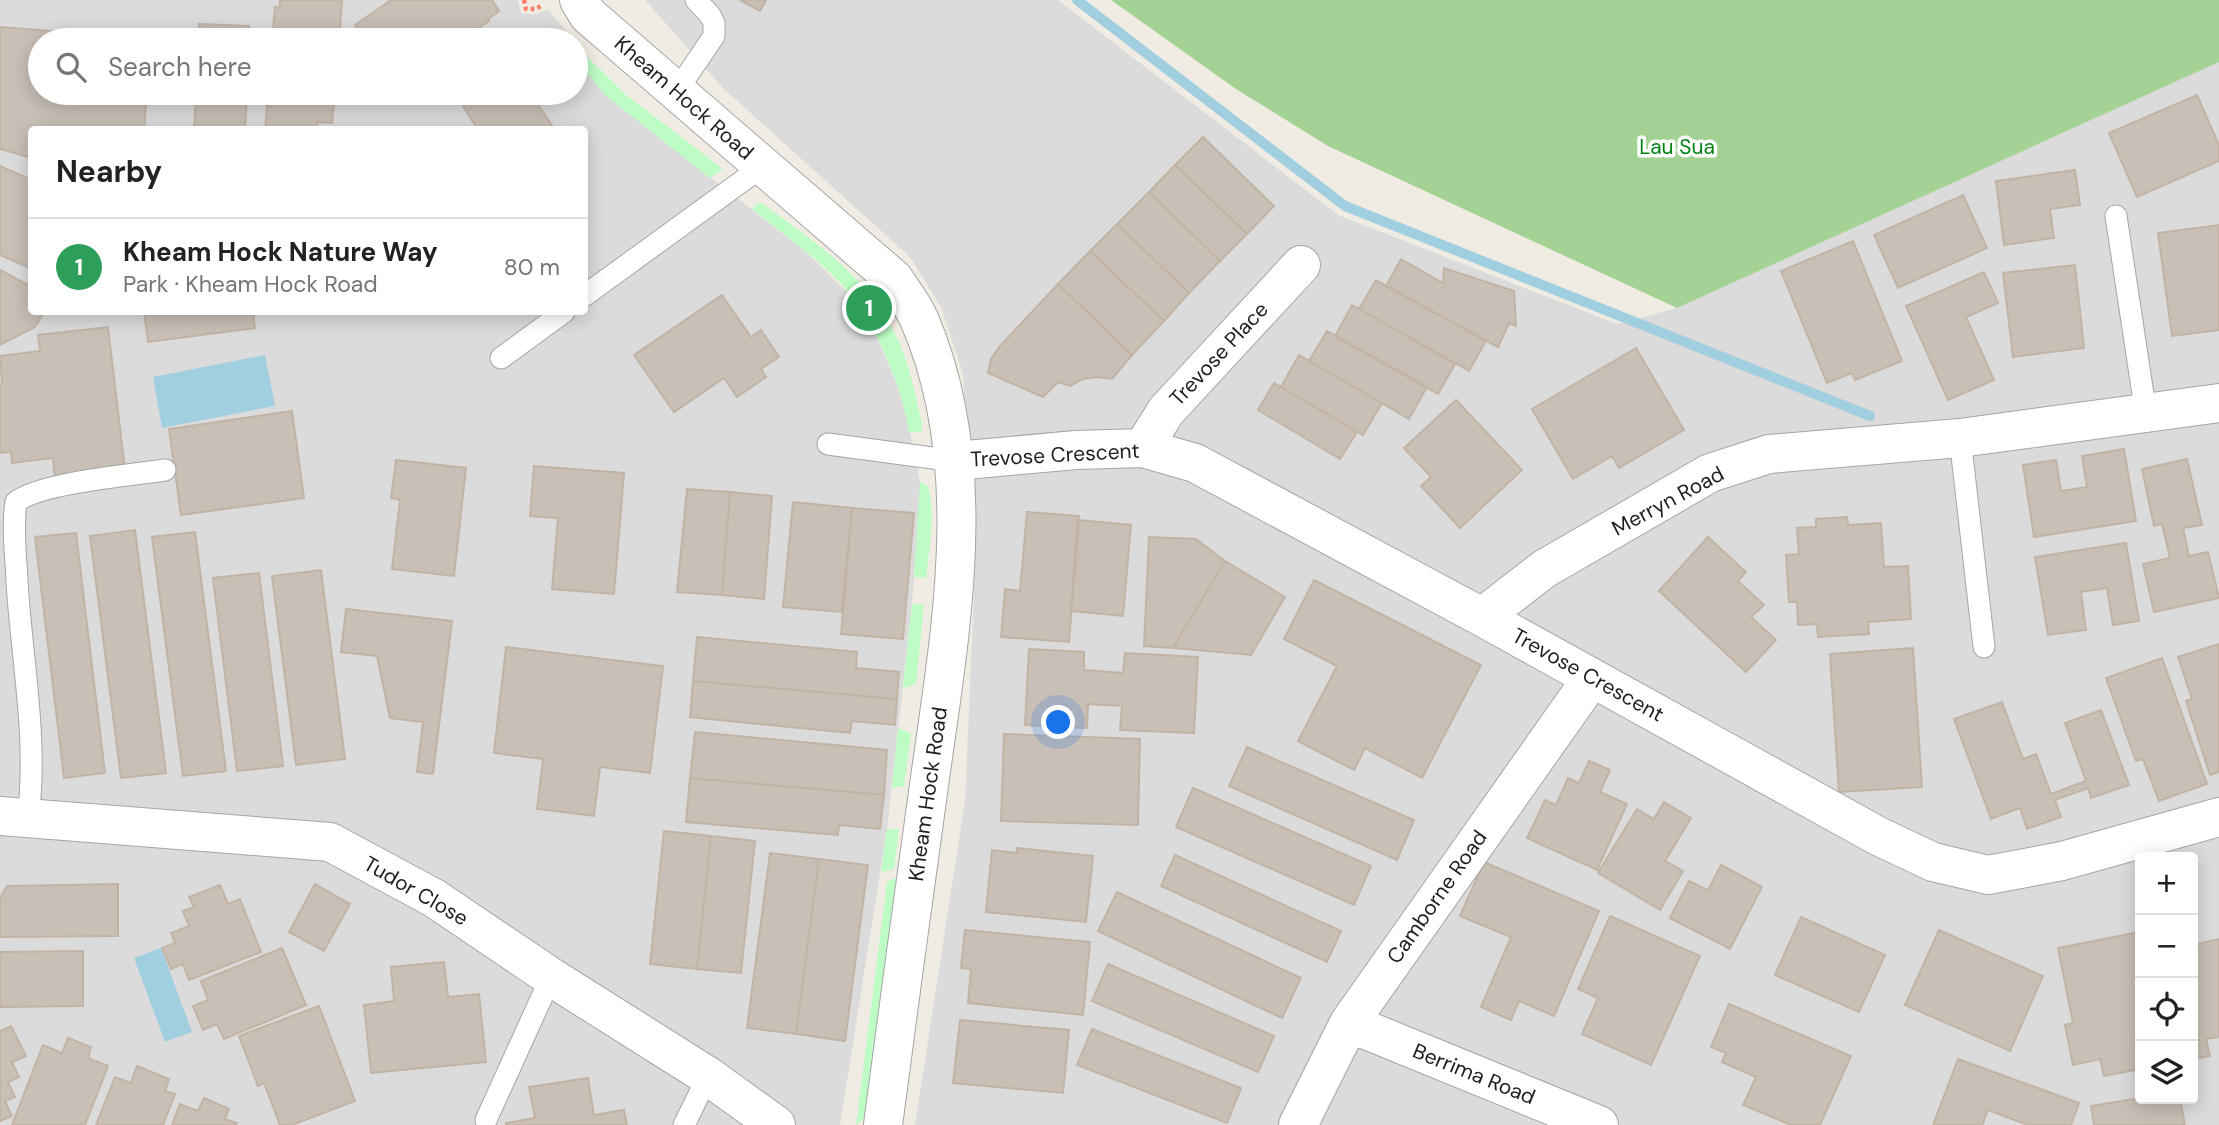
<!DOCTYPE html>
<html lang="en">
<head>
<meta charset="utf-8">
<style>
  body { margin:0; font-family:"DM Sans",sans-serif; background:#f6f6f6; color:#222 }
  .controls { position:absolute; right:21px; bottom:21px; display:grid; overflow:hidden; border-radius:7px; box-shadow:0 4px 18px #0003 }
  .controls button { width:63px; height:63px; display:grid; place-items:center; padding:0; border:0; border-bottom:2px solid #e0e0e0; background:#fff; color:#222; font:35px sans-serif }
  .you { position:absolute; left:1059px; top:723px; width:24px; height:24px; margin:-18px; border:5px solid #fff; border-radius:50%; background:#1a73e8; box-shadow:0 0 0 10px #1a73e833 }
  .badge { display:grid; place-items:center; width:46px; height:46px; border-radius:50%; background:#cc0900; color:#fff; font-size:23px; font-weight:700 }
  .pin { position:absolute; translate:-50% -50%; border:4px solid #fff; box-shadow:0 2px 7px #0006 }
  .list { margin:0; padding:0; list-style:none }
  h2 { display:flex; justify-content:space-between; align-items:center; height:91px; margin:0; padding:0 28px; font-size:30px }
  h2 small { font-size:23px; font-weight:400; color:#767676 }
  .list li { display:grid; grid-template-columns:46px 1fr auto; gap:21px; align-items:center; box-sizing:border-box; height:98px; padding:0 28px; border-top:2px solid #e0e0e0 }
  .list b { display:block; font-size:26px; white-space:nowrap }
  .list p { margin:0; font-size:23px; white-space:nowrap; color:#767676 }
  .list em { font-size:23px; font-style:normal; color:#767676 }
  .icon { flex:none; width:38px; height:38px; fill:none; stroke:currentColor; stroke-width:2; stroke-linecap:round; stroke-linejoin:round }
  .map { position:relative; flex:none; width:2219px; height:1125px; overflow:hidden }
  .search { position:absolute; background:#fff; box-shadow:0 4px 18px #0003; left:28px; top:28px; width:560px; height:77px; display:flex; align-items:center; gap:18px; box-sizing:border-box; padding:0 24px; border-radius:38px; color:#767676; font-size:26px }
  .panel { position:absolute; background:#fff; box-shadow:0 4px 18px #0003; left:28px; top:126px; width:560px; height:189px; border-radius:7px }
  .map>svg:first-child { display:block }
</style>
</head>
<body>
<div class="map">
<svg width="2219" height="1125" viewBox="0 0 2219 1125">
  <rect width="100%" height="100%" fill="#f0ece3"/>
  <path fill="#dcdbdb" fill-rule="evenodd" d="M0 0H518L521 13 536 14 548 9 573 40H40V93H576V43L588 58 581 65 687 159 805 251 849 294 878 340 897 384 907 416 920 482V498L912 604 887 829 840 1125H0ZM32 130H584V312H32Z
    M645 0H1058L1338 215 1617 324 1677 308 2219 62V1125H915L965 801 974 595 963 373 941 307 910 257 724 89ZM2140 857H2193V1099H2140Z"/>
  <path fill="#a4d295" d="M1111 0H2219V62L1677 308 1328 146 1236 89Z"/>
  <path fill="#bdfdc5" d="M588 58 625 94 723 169 710 178 605 95 581 65Z
    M760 202C813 240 871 279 898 340 910 366 915 395 922 423V431L909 433C902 385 879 333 850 294 825 263 783 234 752 209Z
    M920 482 928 486C936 515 929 549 926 578L914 577Z
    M912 604 924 605 916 684 903 688Z
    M898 728 911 733 904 786 892 788Z
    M887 829H899L894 869 881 872Z
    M899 876 866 1117 856 1125 887 882Z"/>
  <path fill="#a1cfe0" d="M265 355 275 406 162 428 153 377Z
    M161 948 192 1032 165 1042 134 958Z"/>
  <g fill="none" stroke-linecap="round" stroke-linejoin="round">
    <path stroke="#a1cfe0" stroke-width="10" d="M1077 0 1345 206 1870 416"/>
  </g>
  <path fill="#c8bfb6" stroke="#c2b3a5" stroke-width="2" d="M280 0H342L339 40H272L275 7 280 8Z
    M391 0H492L499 11 488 19 489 21 461 40H366L355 25Z
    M740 0H766L760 11Z
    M199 24 249 26 248 40H198Z
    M0 27 153 39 40 40V93H147L144 130H32V158L0 149Z
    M196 93H247L245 130H194Z
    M271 93H335L332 123 318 122 317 130H265L267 106H270Z
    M475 93H530L555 130H478L463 106 478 97Z
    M2197 95 2219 145V161L2137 197 2109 133Z
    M1203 137 1274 206 1247 234 1175 165Z
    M1175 165 1247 234 1220 261 1149 192Z
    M0 166 32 180V269L0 255Z
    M2075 170 2080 205 2050 209 2054 238 2004 245 1996 181Z
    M1149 192 1220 261 1189 293 1117 224Z
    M1963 195 1987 248 1898 288 1874 235Z
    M1117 224 1189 293 1164 321 1090 251Z
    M2219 225V330L2172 336 2158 233Z
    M1853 241 1902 361 1855 380 1852 373 1827 383 1781 271Z
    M1090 251 1164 321 1132 355 1058 284Z
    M1401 259 1443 283 1444 268 1514 291 1516 326 1509 323 1498 347 1386 286Z
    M2075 265 2084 348 2013 357 2003 273Z
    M0 270 32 287V312H44L35 327 0 345Z
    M1984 272 1998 303 1966 317 1994 380 1948 400 1906 306Z
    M1376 280 1486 341 1469 371 1359 309Z
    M1058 284 1132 355 1112 379 1097 377 1083 379 1070 386 1058 382 1043 397 988 373 991 359 999 347Z
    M722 295 751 337 761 330 779 357 761 369 766 377 737 397 724 378 674 412 634 355Z
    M1352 305 1455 364 1438 394 1335 336Z
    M144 312H253L255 328 148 342Z
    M108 327 125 470 55 479 53 458 12 463 11 452 0 453V384L2 383 0 356 40 351 38 335Z
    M1327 331 1427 387 1409 419 1309 361Z
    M1636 348 1684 430 1619 468 1612 456 1573 479 1532 409Z
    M1299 355 1382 403 1363 435 1281 387Z
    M1274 383 1357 432 1340 459 1258 410Z
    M1456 400 1522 470 1460 528 1421 486 1431 477 1404 448Z
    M292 411 304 498 181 515 169 429Z
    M2124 449 2136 521 2034 537 2023 465 2056 460 2061 491 2087 487 2082 456Z
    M2187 459 2202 525 2183 528 2189 556 2208 552 2219 598 2154 612 2143 564 2170 558 2162 524 2154 526 2142 469Z
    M396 460 466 468 454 576 392 569 400 500 391 498Z
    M534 466 624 473 614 594 552 589 558 518 530 516Z
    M687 489 730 492 722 595 677 592Z
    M730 492 772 496 764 599 722 595Z
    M793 502 852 508 842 612 783 607Z
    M852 508 914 513 903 639 841 634Z
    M1027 512 1079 516 1069 642 1001 637 1005 589 1020 591Z
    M1847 517 1848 525 1881 523 1884 567 1908 566 1911 619 1868 622 1869 634 1818 637 1817 624 1798 625 1797 602H1789L1786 555 1799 554 1797 528 1816 527V519Z
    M1078 520 1131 525 1123 616 1071 611Z
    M135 530 166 773 121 778 90 536Z
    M195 532 226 771 183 776 152 537Z
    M76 533 105 773 64 778 35 537Z
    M1149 537 1196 539 1225 561 1173 648 1144 646Z
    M1708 537 1746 572 1738 581 1764 605 1751 617 1776 640 1746 672 1659 591Z
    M2126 543 2139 621 2113 625 2107 588 2081 592 2086 630 2048 635 2035 557Z
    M1225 561 1285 597 1251 655 1173 648Z
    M321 570 345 759 296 765 272 576Z
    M259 573 283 766 237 771 213 578Z
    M1314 580 1481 665 1422 778 1365 748 1354 770 1298 741 1337 666 1284 639Z
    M346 609 452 621 433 774 417 772 423 722 390 718 377 656 341 652Z
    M697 637 857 652 856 668 899 672 897 699 693 681Z
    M2219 644V772L2210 775 2186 701 2192 699 2178 657Z
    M506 647 663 666 650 773 600 767 594 816 537 809 543 759 494 753Z
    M1913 648 1922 787 1839 792 1830 654Z
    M1029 649 1084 652V670L1123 673 1125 653 1198 657 1194 733 1120 730 1122 706 1088 704 1087 728 1025 725Z
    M2162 658 2207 784 2159 801 2143 759 2136 761 2106 678Z
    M693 681 897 699 895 725 852 721 850 733 690 717Z
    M2002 702 2023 759 2036 754 2051 794 2086 781 2065 723 2101 710 2129 785 2091 798 2088 788 2055 800 2061 817 2027 829 2020 808 1991 819 1954 719Z
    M695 732 887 750 884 795 690 778Z
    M1004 734 1140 739 1138 825 1001 821Z
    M1247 747 1414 820 1397 860 1229 786Z
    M1589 761 1610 770 1600 792 1627 804 1597 870 1527 838 1545 800 1556 805 1568 778 1579 783Z
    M690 778 884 795 880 829 839 825 838 835 686 822Z
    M1193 788 1371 866 1354 905 1176 827Z
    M1664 802 1691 818 1665 861 1683 871 1660 910 1598 873 1637 809 1654 819Z
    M664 831 711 836 697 969 650 964Z
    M711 836 755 841 741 973 697 969Z
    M1017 848 1093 856 1086 922 986 912 992 850 1017 853Z
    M770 853 819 859 796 1034 747 1028Z
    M1175 855 1341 931 1327 962 1161 886Z
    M819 859 868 865 845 1041 796 1034Z
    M1484 862 1599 911 1554 1016 1519 1001 1511 1020 1481 1007 1511 937 1460 916Z
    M1721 865 1762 887 1730 949 1670 918 1689 881 1708 890Z
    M118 884V936L0 937V898L7 886Z
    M315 884 350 904 324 951 289 932Z
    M220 885 228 904 240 899 261 952 189 980 183 964 171 969 162 948 175 943 171 933 189 926 183 911 194 907 189 897Z
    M1117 892 1301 978 1282 1018 1098 931Z
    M1610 916 1700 956 1651 1065 1582 1034 1598 998 1578 989Z
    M1801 917 1885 955 1859 1012 1775 975Z
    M965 930 1090 942 1083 1015 968 1003 971 969 961 968Z
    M1939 930 2043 976 2010 1051 1905 1005Z
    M2139 932 2140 1069 2104 1076 2100 1059 2073 1065 2065 1025 2073 1023 2058 948Z
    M2219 939V1037L2206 1039 2210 1056 2193 1059V945Z
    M282 948 306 1005 224 1039 217 1024 203 1030 193 1006 208 1000 201 981Z
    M83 951V1006L0 1007V952Z
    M444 962 448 997 479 994 486 1062 371 1073 364 1005 394 1001 391 967Z
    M1108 964 1274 1036 1258 1072 1092 1001Z
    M1729 1004 1851 1056 1820 1125H1791L1743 1105 1756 1077 1722 1062 1726 1053 1711 1047Z
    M319 1006 355 1101 292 1125H280L264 1083 258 1086 239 1036Z
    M960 1020 1069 1030 1063 1093 953 1083Z
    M11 1026 26 1056 12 1062 19 1077 8 1082 15 1097 5 1101 12 1116 0 1121V1031Z
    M1092 1029 1241 1088 1227 1123 1077 1065Z
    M68 1038 91 1047 88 1058 108 1066 85 1125H12L43 1045 62 1053Z
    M1958 1059 2079 1103 2071 1125H2028L1988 1110 1982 1125H1933Z
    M137 1066 169 1079 165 1091 175 1094 163 1125H96L115 1077 131 1083Z
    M588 1078 594 1115 624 1110 627 1125H506V1123L535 1118 529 1087Z
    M204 1098 229 1109 225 1119 237 1123 236 1125H172L180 1104 198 1111Z
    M2140 1098 2180 1099 2185 1125H2094L2091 1106Z"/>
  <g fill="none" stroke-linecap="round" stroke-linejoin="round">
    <g stroke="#a5a5a5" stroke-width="23">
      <path id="lane" d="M676 92 714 36V23L710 15 696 0
        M2116 216 2146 414
        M584 296 763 166
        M501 358 564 312
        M1960 438 1984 647
        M828 444 955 461
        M28 818C38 739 22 662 17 582 16 555 12 529 16 502 40 483 131 475 165 470
        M486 1120 551 977
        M684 1125 708 1076"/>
    </g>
    <g stroke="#a5a5a5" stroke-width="40">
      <path id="street" d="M579 0 588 15 894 279C902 292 913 305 919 319 985 471 948 642 927 800 912 908 897 1017 883 1125
        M1143 448 1166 411 1301 265
        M955 461 1076 450 1143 448 1195 463 1482 617 1878 836 1933 862 1988 875 2062 861 2219 817
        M1482 617 1544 569 1710 473 1769 454 1960 438 2219 403
        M0 816 330 842 434 898 551 977 708 1076 776 1125
        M1349 1023 1599 1125
        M1298 1125 1349 1023 1592 678"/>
    </g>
    <path stroke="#ff7c65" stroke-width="4.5" stroke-dasharray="3.5 3.5" stroke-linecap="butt" d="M524 0 526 9H536L542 5"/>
    <use href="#lane" stroke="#fff" stroke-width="21"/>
    <use href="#street" stroke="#fff" stroke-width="38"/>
  </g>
  <g text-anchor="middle" stroke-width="7" stroke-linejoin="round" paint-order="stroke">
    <g font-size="21" fill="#1e1e1e" stroke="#fff">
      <text transform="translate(684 98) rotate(41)" y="7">Kheam Hock Road</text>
      <text transform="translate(1219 354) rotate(-47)" y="7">Trevose Place</text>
      <text transform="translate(1055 455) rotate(-3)" y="7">Trevose Crescent</text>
      <text transform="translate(1668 501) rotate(-28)" y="7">Merryn Road</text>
      <text transform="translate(1588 675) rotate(29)" y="7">Trevose Crescent</text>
      <text transform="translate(928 794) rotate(-82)" y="7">Kheam Hock Road</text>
      <text transform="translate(416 891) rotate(30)" y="7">Tudor Close</text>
      <text transform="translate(1437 897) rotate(-55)" y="7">Camborne Road</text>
      <text transform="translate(1474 1074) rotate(22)" y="7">Berrima Road</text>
    </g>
    <g font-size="21" fill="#048315" stroke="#fff">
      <text x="1677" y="154">Lau Sua</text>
    </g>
  </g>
</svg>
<div class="controls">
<button>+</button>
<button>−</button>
<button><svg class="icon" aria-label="locate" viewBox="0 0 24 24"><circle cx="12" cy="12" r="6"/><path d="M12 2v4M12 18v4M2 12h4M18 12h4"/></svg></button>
<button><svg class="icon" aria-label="layers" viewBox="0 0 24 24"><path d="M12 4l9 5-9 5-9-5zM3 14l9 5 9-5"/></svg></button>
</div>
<div class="you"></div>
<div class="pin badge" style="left:869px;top:308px;background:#2e9e5b">1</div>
<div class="search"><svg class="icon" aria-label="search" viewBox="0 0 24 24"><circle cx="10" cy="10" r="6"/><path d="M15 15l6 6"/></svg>Search here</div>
<section class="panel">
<h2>Nearby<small></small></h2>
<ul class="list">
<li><span class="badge" style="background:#2e9e5b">1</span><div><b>Kheam Hock Nature Way</b><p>Park · Kheam Hock Road</p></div><em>80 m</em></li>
</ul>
</section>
</div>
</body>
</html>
